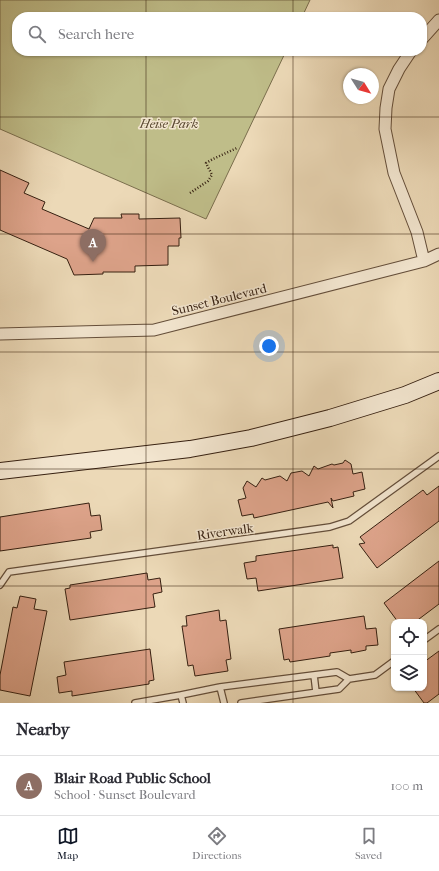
<!DOCTYPE html>
<html lang="en">
<head>
<meta charset="utf-8">
<style>
  body { margin:0; font-family:"IM FELL French Canon",serif; background:#f7f7f7; color:#2b2b33 }
  .controls { position:absolute; right:12px; bottom:12px; display:grid; overflow:hidden; border-radius:8px; box-shadow:0 1px 3px #0004 }
  .controls button { width:36px; height:36px; display:grid; place-items:center; padding:0; border:0; border-bottom:1px solid #e1e1e2; background:#fff; color:#2b2b33; font:20px sans-serif }
  .compass { position:absolute; left:343px; top:68px; width:36px; height:36px; border-radius:50%; background:#fff; box-shadow:0 1px 3px #0004; rotate:127deg }
  .you { position:absolute; left:269px; top:346px; width:14px; height:14px; margin:-10px; border:3px solid #fff; border-radius:50%; background:#1a73e8; box-shadow:0 0 0 6px #1a73e833 }
  .badge { display:grid; place-items:center; width:26px; height:26px; border-radius:50%; background:#111827; color:#fff; font-size:13px; font-weight:700 }
  .pin { position:absolute; translate:-50% -33px; filter:drop-shadow(0 1px 2px #0008) }
  .pin::after { content:''; position:absolute; top:21px; width:14px; height:12px; background:inherit; clip-path:polygon(0 0,100% 0,50% 100%) }
  .list { margin:0; padding:0; list-style:none }
  h2 { display:flex; justify-content:space-between; align-items:center; height:52px; margin:0; padding:0 16px; font-size:17px }
  h2 small { font-size:13px; font-weight:400; color:#7c7c81 }
  .list li { display:grid; grid-template-columns:26px 1fr auto; gap:12px; align-items:center; box-sizing:border-box; height:60px; padding:0 16px; border-top:1px solid #e1e1e2 }
  .list b { display:block; font-size:15px; white-space:nowrap }
  .list p { margin:0; font-size:13px; white-space:nowrap; color:#7c7c81 }
  .list em { font-size:13px; font-style:normal; color:#7c7c81 }
  .icon { flex:none; width:22px; height:22px; fill:none; stroke:currentColor; stroke-width:2; stroke-linecap:round; stroke-linejoin:round }
  .map { position:relative; flex:none; width:439px; height:703px; overflow:hidden }
  .search { position:absolute; background:#fff; box-shadow:0 1px 3px #0004; left:12px; right:12px; top:12px; height:44px; display:flex; align-items:center; gap:10px; box-sizing:border-box; padding:0 14px; border-radius:16px; color:#7c7c81; font-size:15px }
  .sheet { height:112px; background:#fff }
  nav { display:flex; justify-content:space-around; align-items:center; box-sizing:border-box; height:56px; border-top:1px solid #e1e1e2; background:#fff; font-size:11px; color:#7c7c81 }
  nav a { display:grid; justify-items:center; gap:2px }
  nav .on { color:#111827 }
  .map>svg:first-child { display:block }
</style>
</head>
<body>
<div class="map">
<svg width="439" height="703" viewBox="0 0 439 703">
  <rect width="100%" height="100%" fill="#ecd9b7"/>
  <filter id="stains"><feTurbulence type="fractalNoise" baseFrequency=".005" numOctaves="4"/><feColorMatrix values="0 0 0 0 .2 0 0 0 0 .09 0 0 0 0 .02 0 0 0 .5 -.17"/></filter>
  <radialGradient id="worn" r=".72"><stop offset=".6" stop-color="#630" stop-opacity="0"/><stop offset="1" stop-color="#630" stop-opacity=".3"/></radialGradient>
  <path fill="#bfbd89" stroke="#7a6e4d" d="M0 0H310L302 17H17V51H286L206 219 0 129Z"/>
  <path fill="#dda38a" stroke="#362011" d="M0 170 29 183 24 193 45 202 42 209 89 229 94 218H122L121 214H139V219L180 218 181 238H179V246H168V265L135 266V272H103V274L74 275 67 259 0 230Z
    M345 460 351 464 353 474 362 472 365 489 353 492 354 496 333 501 331 498 333 508 328 502 254 518 253 514 242 516 238 500 246 498 243 488 247 481 256 487 262 478 265 480 280 476 287 481 291 473 302 471 309 476 314 466 318 469 332 464 334 465 343 463Z
    M439 486V521L377 568 359 544 365 543 360 537 423 490 427 495Z
    M89 503 91 516 100 515 102 530 90 532 91 538 0 551V517Z
    M333 545V548L338 547 343 578 258 591 256 578 247 579 244 563 256 561V556Z
    M439 561V604L415 622H398L384 603Z
    M147 573 148 580 160 578 162 592 153 594 155 607 70 620 65 589 70 588V585Z
    M20 596 36 599 34 609 47 611 30 696 0 690V675L13 607 17 608Z
    M219 610 220 621 226 620 231 659 226 660 228 671 195 676 193 665 188 666 182 626H187L186 616Z
    M364 616 366 629 376 628 378 645 366 646V650L351 653V650L330 653V656L290 662 289 659 284 660 279 629Z
    M150 649 154 680 149 681V684L72 696V691L59 693 57 677 66 675 64 662Z
    M439 651V694L427 703H424L413 688H424V662Z"/>
  <g fill="none" stroke-linecap="round" stroke-linejoin="round">
    <g stroke="#644e3a" stroke-width="8">
      <path id="service" d="M0 585 9 572 330 527 349 521 439 456
        M424 640 439 629
        M314 675 316 692
        M220 687 224 703
        M181 695 183 703
        M135 703 181 695 220 687 337 672 349 679
        M241 703 339 689 349 679 375 675 394 661"/>
    </g>
    <g stroke="#644e3a" stroke-width="13">
      <path id="minor" d="M422 39 439 20
        M411 51 399 69 389 89 386 108 385 129 394 173 417 232 424 261
        M0 334 154 330 424 261 439 254"/>
    </g>
    <g stroke="#362011" stroke-width="18">
      <path id="secondary" d="M0 471 190 449 251 438 330 418 405 395 439 381"/>
    </g>
    <path stroke="#362011" stroke-width="2.5" stroke-dasharray="1 2" stroke-linecap="butt" d="M190 193 208 181 212 175 206 163 213 159 237 148"/>
    <use href="#service" stroke="#f3e6d0" stroke-width="5.5"/>
    <use href="#minor" stroke="#f3e6d0" stroke-width="11"/>
    <use href="#secondary" stroke="#f3e6d0" stroke-width="16"/>
  </g>
  <path fill="none" stroke="#362011" stroke-width="1" stroke-opacity="0.55" d="M146 0V17M293 0V17M146 51V703M293 51V703M0 117H439M0 234H439M0 352H439M0 469H439M0 586H439"/>
  <g text-anchor="middle" stroke-width="3" stroke-linejoin="round" paint-order="stroke">
    <g font-size="13" font-style="italic" fill="#58472f" stroke="#f3e6d0">
      <text x="169" y="128">Heise Park</text>
    </g>
    <g font-size="13" fill="#362011" stroke="#f3e6d0">
      <text transform="translate(219 299) rotate(-14)" y="5">Sunset Boulevard</text>
      <text transform="translate(225 531) rotate(-8)" y="5">Riverwalk</text>
    </g>
  </g>
  <rect width="100%" height="100%" filter="url(#stains)"/>
  <rect width="100%" height="100%" fill="url(#worn)"/>
</svg>
<div class="controls">
<button><svg class="icon" aria-label="locate" viewBox="0 0 24 24"><circle cx="12" cy="12" r="6"/><path d="M12 2v4M12 18v4M2 12h4M18 12h4"/></svg></button>
<button><svg class="icon" aria-label="layers" viewBox="0 0 24 24"><path d="M12 4l9 5-9 5-9-5zM3 14l9 5 9-5"/></svg></button>
</div>
<svg class="compass" viewBox="-18 -18 36 36"><path d="M0-13l5 13h-10z" fill="#e53935"/><path d="M0 13l5-13h-10z" fill="#7c7c81"/></svg>
<div class="you"></div>
<div class="pin badge" style="left:93px;top:262px;background:#8d6e63">A</div>
<div class="search"><svg class="icon" aria-label="search" viewBox="0 0 24 24"><circle cx="10" cy="10" r="6"/><path d="M15 15l6 6"/></svg>Search here</div>
</div>
<section class="sheet">
<h2>Nearby<small></small></h2>
<ul class="list">
<li><span class="badge" style="background:#8d6e63">A</span><div><b>Blair Road Public School</b><p>School · Sunset Boulevard</p></div><em>100 m</em></li>
</ul>
</section>
<nav>
<a class="on"><svg class="icon" aria-label="map" viewBox="0 0 24 24"><path d="M3 6l6-2 6 2 6-2v14l-6 2-6-2-6 2zM9 4v14M15 6v14"/></svg>Map</a>
<a><svg class="icon" aria-label="directions" viewBox="0 0 24 24"><path d="M12 3l9 9-9 9-9-9zM9 14v-3h6M13 9l2 2-2 2"/></svg>Directions</a>
<a><svg class="icon" aria-label="saved" viewBox="0 0 24 24"><path d="M7 4h10v16l-5-4-5 4z"/></svg>Saved</a>
</nav>
</body>
</html>
